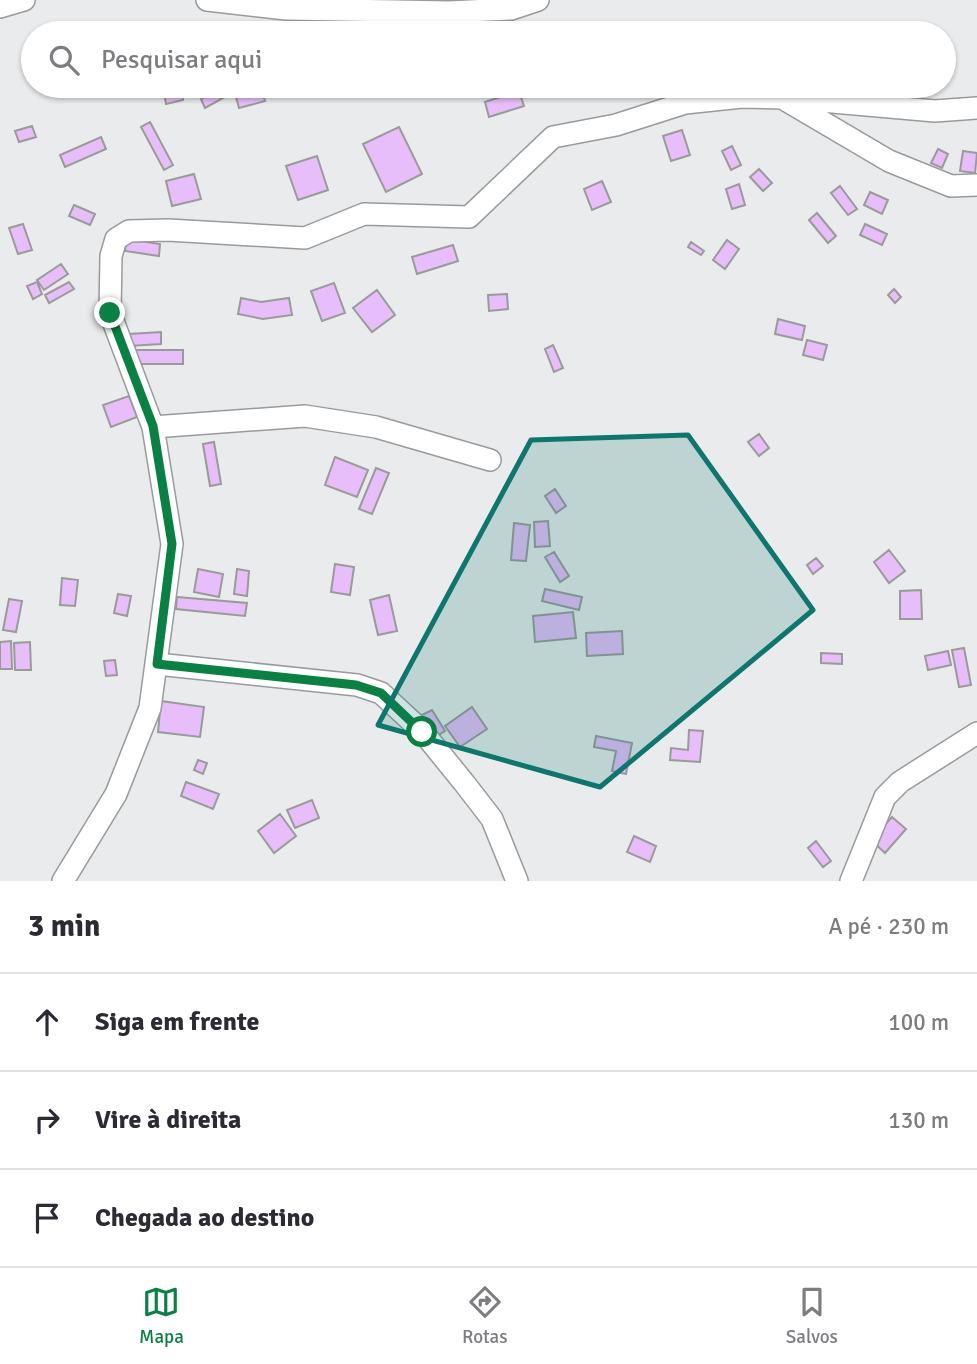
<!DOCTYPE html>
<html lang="pt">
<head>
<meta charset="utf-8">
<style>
  body { margin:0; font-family:Signika,sans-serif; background:#f7f7f7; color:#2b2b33 }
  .stop { position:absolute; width:21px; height:21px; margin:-16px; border:5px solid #0b8043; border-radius:50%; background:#fff }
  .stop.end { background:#0b8043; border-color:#fff; box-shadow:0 2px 7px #0008 }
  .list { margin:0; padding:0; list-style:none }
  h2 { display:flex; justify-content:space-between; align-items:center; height:91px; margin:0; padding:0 28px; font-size:30px }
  h2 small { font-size:23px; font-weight:400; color:#7c7c81 }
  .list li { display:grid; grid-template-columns:46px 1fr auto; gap:21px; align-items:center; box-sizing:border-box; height:98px; padding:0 28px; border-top:2px solid #e1e1e2 }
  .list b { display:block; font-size:26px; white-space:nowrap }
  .list em { font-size:23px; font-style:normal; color:#7c7c81 }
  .icon { flex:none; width:38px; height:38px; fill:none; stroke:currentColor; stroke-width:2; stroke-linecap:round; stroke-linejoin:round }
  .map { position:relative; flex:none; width:977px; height:881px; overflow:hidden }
  .search { position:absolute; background:#fff; box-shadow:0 2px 5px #0004; left:21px; right:21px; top:21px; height:77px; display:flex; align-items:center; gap:18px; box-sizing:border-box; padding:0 24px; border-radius:38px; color:#7c7c81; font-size:26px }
  .sheet { height:385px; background:#fff }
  nav { display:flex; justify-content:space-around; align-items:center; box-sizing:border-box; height:98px; border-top:2px solid #e1e1e2; background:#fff; font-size:19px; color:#7c7c81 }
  nav a { display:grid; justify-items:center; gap:4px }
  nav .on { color:#0b8043 }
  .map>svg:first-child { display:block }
</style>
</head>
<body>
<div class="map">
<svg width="977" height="881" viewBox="0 0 977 881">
  <rect width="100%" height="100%" fill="#eaebec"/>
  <path fill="#e7befa" stroke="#9b9a9b" stroke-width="2" d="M163 86H181L183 100 166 104Z
    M233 86H261L265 101 239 108Z
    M220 89 225 97 205 108 201 99Z
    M519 91 524 106 489 117 485 102Z
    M150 122 173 165 164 170 141 127Z
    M32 126 36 137 19 142 15 131Z
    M399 127 422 174 386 192 363 144Z
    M682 130 690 155 671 161 663 136Z
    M101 137 106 149 65 167 60 155Z
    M732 146 741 165 731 170 722 151Z
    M938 149 948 154 942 168 931 163Z
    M963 151 977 153 975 173 960 171Z
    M317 156 328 190 298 200 286 166Z
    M759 169 772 183 763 191 750 177Z
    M194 174 201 199 172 206 166 181Z
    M602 181 611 202 592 210 584 189Z
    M739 184 745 205 732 209 726 189Z
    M840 186 857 209 848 215 831 193Z
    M870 192 888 200 882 214 864 205Z
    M74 205 95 214 90 225 69 216Z
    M817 213 836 236 828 243 809 220Z
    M23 224 32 250 18 254 9 228Z
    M865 224 887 234 882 245 860 235Z
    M127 239 160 244 159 256 125 251Z
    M727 240 739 249 725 269 713 260Z
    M691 242 704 251 701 255 688 247Z
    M453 245 458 261 417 274 412 257Z
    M61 264 68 274 44 290 37 280Z
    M37 282 42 294 33 299 27 286Z
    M69 282 74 289 49 303 45 295Z
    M334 283 345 313 322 321 311 291Z
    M894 289 901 297 895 303 888 295Z
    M377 290 395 315 372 332 353 308Z
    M507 294 508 309 489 311 488 295Z
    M241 298 261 302 289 298 292 315 263 319 238 314Z
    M778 319 805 326 802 340 775 334Z
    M161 332V344L129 346V334Z
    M807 340 827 345 823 360 803 355Z
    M553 345 563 368 554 372 545 349Z
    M136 350H183V364H136Z
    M129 396 137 417 111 427 103 405Z
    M759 434 769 448 759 456 748 442Z
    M214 442 221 484 210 486 203 444Z
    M335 457 368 470 357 497 325 485Z
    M376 468 389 473 372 514 359 509Z
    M555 489 566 506 556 513 545 496Z
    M548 521 550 546 535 547 534 522Z
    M514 523 530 525 526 561 511 560Z
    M889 550 905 571 889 583 874 562Z
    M554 552 569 576 560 582 545 557Z
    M816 558 823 566 813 574 807 565Z
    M335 564 354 567 350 595 331 592Z
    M198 569 223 574 219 597 194 592Z
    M237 569 249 571 247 596 234 594Z
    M62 578 78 580 75 606 60 605Z
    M545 589 582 597 579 610 542 601Z
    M921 590 922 619H900V591Z
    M118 594 131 596 127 616 114 613Z
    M389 595 397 631 378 635 370 600Z
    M177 597 247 603 245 616 176 609Z
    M9 599 22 601 16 632 3 630Z
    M573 612 576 638 535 642 533 616Z
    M622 631 623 654 587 656 586 633Z
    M11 641 12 669H0V642Z
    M30 642 31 670H15L14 643Z
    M964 648 971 685 959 687 952 650Z
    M948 651 951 665 928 670 925 656Z
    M821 653 842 654V664L821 663Z
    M115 660 117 675 106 676 104 661Z
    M161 701 204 707 200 737 158 732Z
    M472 707 487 729 460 747 445 726Z
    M432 710 445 731 435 737 422 715Z
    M689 730 703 731 700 762 670 760 671 748 688 750Z
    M596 736 632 743 626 774 612 771 616 751 594 747Z
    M198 760 207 763 203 774 194 770Z
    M186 782 219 794 213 809 181 796Z
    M312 800 319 818 295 828 287 810Z
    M280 814 296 836 274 853 258 831Z
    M892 817 906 829 885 853 871 840Z
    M634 836 656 846 650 862 627 852Z
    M816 841 831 861 823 867 808 848Z"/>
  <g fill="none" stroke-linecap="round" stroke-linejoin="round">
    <g stroke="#999a9b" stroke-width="24">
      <path id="minor" d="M207 0 286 9 449 12 511 9 538 0
        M0 7 24 0
        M787 98 935 111 977 108
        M153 427 305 416 376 427 490 460
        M157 664 357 685 381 693 422 731 465 784 492 819 517 881
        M63 881 116 794 150 708 172 544 153 427 110 313 111 256 116 239 129 231 168 230 305 238 364 214 469 217 553 137 616 125 685 103 742 97 782 98 889 161 951 186 977 185
        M851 881 885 797 900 782 977 733"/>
    </g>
    <use href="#minor" stroke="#fff" stroke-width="21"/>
  </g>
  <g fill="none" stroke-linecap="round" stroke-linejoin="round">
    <path stroke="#0b8043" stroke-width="9" d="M110 313 153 426 172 544 157 664 356 685 381 693 422 732"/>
  </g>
  <path fill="#0f766e" fill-opacity="0.2" stroke="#0f766e" stroke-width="5" stroke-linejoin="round" d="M688 435 813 610 600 787 378 725 531 440Z"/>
</svg>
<div class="stop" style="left:422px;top:732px"></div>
<div class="stop end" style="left:110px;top:313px"></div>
<div class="search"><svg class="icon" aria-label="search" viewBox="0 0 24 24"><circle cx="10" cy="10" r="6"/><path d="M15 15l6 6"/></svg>Pesquisar aqui</div>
</div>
<section class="sheet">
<h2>3 min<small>A pé · 230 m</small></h2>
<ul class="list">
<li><svg class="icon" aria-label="ahead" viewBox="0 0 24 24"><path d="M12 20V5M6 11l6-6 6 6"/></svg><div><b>Siga em frente</b></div><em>100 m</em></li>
<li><svg class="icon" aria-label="right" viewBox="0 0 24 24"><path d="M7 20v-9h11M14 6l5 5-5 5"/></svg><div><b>Vire à direita</b></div><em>130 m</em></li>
<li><svg class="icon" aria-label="arrive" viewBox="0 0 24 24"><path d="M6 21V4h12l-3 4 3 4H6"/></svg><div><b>Chegada ao destino</b></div></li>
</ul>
</section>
<nav>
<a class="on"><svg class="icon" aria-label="map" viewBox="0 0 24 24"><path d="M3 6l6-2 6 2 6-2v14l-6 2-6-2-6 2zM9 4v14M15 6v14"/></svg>Mapa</a>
<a><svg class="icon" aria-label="directions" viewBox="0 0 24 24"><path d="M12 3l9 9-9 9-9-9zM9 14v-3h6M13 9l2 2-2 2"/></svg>Rotas</a>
<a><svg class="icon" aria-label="saved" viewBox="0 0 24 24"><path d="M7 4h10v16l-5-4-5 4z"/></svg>Salvos</a>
</nav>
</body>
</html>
